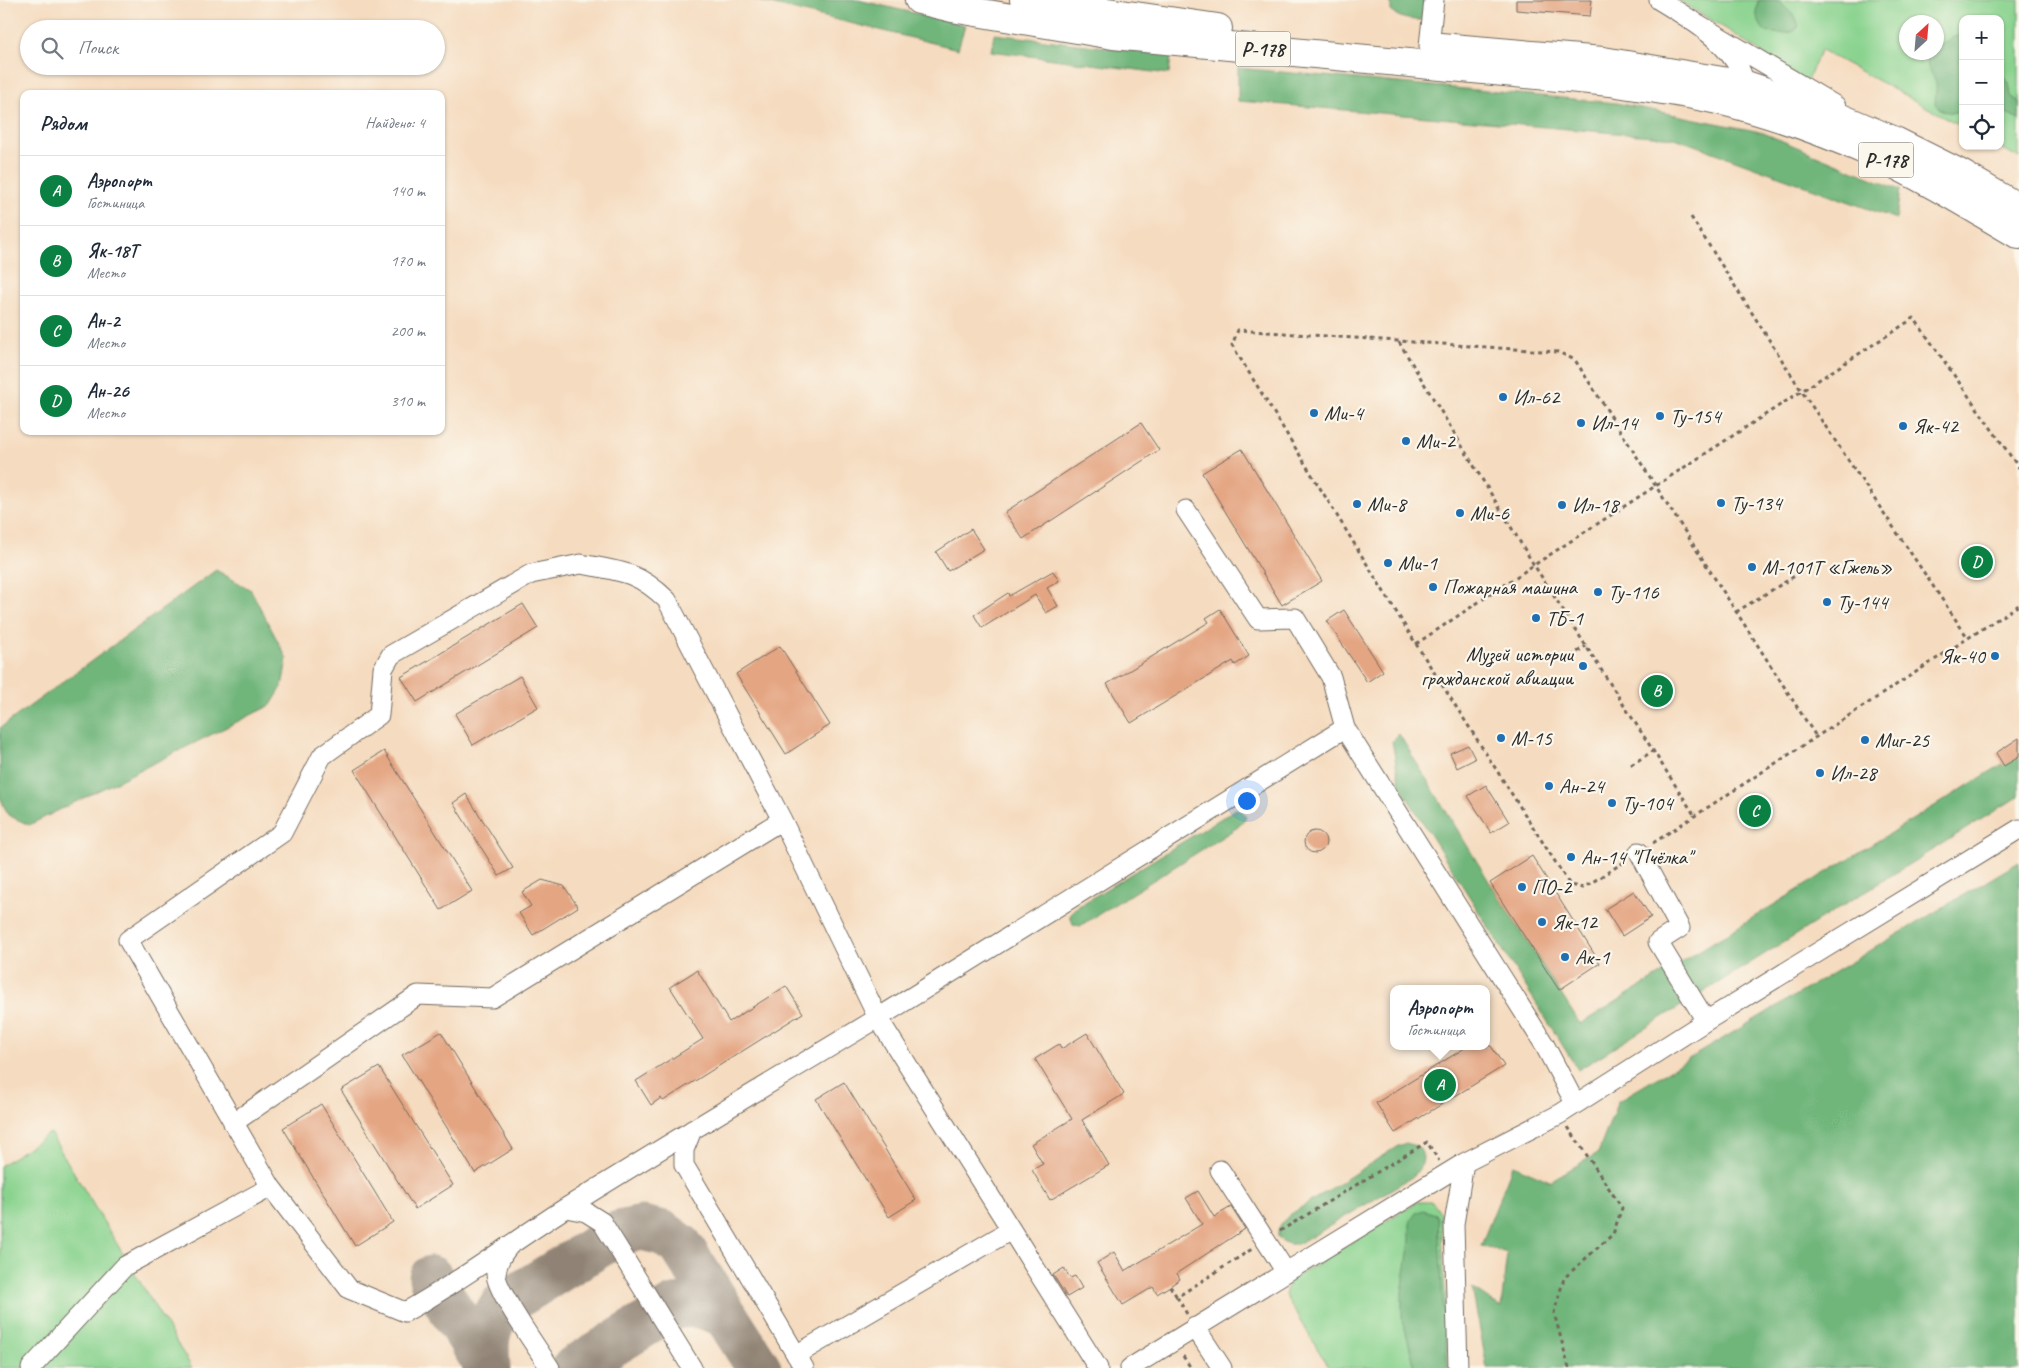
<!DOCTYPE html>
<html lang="ru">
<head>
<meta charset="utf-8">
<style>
  body { margin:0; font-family:Caveat,sans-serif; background:#f6f6f7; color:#1f2937 }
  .controls { position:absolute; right:15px; top:15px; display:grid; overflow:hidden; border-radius:10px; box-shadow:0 1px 4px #0004 }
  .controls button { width:45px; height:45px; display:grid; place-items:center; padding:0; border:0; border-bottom:1px solid #e0e1e3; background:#fff; color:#1f2937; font:25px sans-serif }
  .compass { position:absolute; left:1899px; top:15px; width:45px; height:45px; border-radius:50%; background:#fff; box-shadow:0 1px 4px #0004; rotate:26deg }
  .you { position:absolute; left:1246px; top:800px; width:18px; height:18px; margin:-12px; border:4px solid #fff; border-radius:50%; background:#1a73e8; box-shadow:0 0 0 8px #1a73e833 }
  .badge { display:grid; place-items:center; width:32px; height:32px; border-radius:50%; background:#0b8043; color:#fff; font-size:16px; font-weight:700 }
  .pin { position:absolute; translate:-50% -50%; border:2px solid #fff; box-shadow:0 1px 5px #0006 }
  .popup { position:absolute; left:1390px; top:985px; width:100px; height:65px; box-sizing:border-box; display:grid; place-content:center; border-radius:10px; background:#fff; filter:drop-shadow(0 1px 4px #0005); font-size:16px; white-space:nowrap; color:#747a83 }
  .popup b { font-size:19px; color:#1f2937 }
  .popup::after { content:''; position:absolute; left:50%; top:100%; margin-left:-10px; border:10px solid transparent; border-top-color:#fff }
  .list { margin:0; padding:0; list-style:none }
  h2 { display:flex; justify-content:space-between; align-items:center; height:65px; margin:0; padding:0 20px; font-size:21px }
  h2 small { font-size:16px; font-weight:400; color:#747a83 }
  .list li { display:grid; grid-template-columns:32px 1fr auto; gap:15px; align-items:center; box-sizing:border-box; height:70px; padding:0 20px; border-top:1px solid #e0e1e3 }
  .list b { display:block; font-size:19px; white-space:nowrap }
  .list p { margin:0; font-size:16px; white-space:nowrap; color:#747a83 }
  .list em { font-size:16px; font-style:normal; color:#747a83 }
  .icon { flex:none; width:28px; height:28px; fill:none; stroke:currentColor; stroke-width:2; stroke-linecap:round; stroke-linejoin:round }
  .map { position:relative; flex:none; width:2019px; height:1368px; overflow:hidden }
  .search { position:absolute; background:#fff; box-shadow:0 1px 4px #0004; left:20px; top:20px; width:425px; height:55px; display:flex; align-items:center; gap:12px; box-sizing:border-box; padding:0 18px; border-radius:28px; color:#747a83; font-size:19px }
  .panel { position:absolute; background:#fff; box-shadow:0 1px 4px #0004; left:20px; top:90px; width:425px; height:345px; border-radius:10px }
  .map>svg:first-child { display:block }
</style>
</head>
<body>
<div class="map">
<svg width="2019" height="1368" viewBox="0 0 2019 1368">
  <rect width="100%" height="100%" fill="#fbf7ec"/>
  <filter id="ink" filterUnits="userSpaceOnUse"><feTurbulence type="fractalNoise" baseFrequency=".02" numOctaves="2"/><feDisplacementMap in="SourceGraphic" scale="10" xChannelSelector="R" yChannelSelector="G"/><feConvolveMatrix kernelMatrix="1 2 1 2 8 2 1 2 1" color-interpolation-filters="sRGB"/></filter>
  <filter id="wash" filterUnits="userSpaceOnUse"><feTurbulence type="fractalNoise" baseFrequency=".0096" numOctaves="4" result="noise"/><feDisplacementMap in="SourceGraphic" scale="20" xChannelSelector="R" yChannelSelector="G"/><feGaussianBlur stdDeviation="1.12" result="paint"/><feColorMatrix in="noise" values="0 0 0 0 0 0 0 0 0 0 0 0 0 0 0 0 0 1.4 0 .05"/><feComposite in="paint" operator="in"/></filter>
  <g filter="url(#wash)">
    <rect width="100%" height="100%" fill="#f5dbbf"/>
    <path fill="#8ad38f" stroke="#5a7f5d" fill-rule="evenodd" d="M1678 0H2019V158L1998 146H2000V19H1963V127L1821 50 1806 83 1731 32ZM1906 22H1936V52H1906Z
      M50 1133 192 1368H0V1166Z
      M1417 1202H1432L1441 1214 1449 1368H1329L1285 1295 1289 1281Z"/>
    <path fill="#6fb57a" stroke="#4d7052" d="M754 0H858L965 25 958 49Z
      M1391 0H1425L1428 14 1422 20C1410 20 1400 19 1391 11Z
      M1759 0C1764 0 1770 0 1775 0 1780 1 1784 6 1788 10 1814 33 1785 36 1766 32 1758 24 1753 10 1759 0Z
      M994 34 1171 55 1169 74 991 51Z
      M1956 36H1963V111C1953 114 1942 113 1935 104 1935 98 1937 89 1936 83 1932 70 1923 68 1930 53L1936 52 1937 46Z
      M1238 68 1616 103 1761 132 1900 190 1896 219 1675 138 1238 101Z
      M2000 72 2009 83 2011 96 2019 102V119L2000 110Z
      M216 570 251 590 287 659 282 687 271 705 29 825 8 815 0 797V728Z
      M1399 734 1490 883 1580 1024 2019 754V796L1578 1070 1400 786 1392 741Z
      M1236 809 1242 811 1246 817 1238 827 1080 926 1073 924 1070 916 1074 909Z
      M2019 862V1368H1487L1472 1288 1501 1308 1507 1253 1481 1245 1513 1165 1550 1181 1598 1153 1618 1101Z
      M1406 1143 1417 1146C1428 1157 1422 1167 1412 1177L1301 1243C1290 1245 1286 1245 1278 1237 1277 1226 1283 1221 1291 1214L1398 1146Z
      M1423 1210 1436 1214 1438 1219 1447 1368H1415L1402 1317V1292L1410 1241V1221L1416 1213Z"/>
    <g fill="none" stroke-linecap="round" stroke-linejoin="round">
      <path stroke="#908375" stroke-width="45" d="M431 1278 488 1368
        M488 1368C486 1341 486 1330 501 1306L619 1233 642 1228 663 1233 681 1246 759 1368
        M574 1368 674 1307C696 1304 706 1306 726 1316"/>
    </g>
    <g id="blocks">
      <path fill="#e4a582" d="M1516 0H1592L1590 16 1516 10Z
        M1141 423 1159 450 1023 539 1005 512Z
        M1242 449 1322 581 1282 605 1202 473Z
        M971 529 984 549 948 571 936 552Z
        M1053 571 1059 581 1047 588 1058 606 1046 613 1035 595 982 628 974 615 1008 593 1009 596Z
        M523 604 538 628 417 702 401 677Z
        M1220 609 1249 656 1235 665 1233 661 1131 723 1107 684 1209 622 1206 618Z
        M1344 610 1383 671 1367 682 1327 621Z
        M780 646 830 725 786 754 736 674Z
        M520 676 538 707 473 745 455 714Z
        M2019 738V757L2004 766 1996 753Z
        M1468 745 1475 759 1457 768 1450 753Z
        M384 751 472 891 441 910 354 770Z
        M1486 785 1509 822 1491 833 1468 796Z
        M466 794 513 868 499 876 453 803Z
        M1304 842a11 11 0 1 1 22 0a11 11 0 1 1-22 0Z
        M1532 856 1600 963 1559 990 1490 883Z
        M542 880 564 886 578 907 533 935 519 913 531 906 522 892Z
        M1634 891 1651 917 1622 936 1605 909Z
        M697 970 729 1022 786 986 803 1013 663 1101 661 1098 651 1105 636 1081 703 1039 670 987Z
        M441 1032 513 1149 475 1173 402 1055Z
        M1087 1033 1124 1094 1082 1120 1109 1165 1050 1200 1032 1170 1043 1164 1031 1144 1072 1119 1035 1059 1059 1044 1061 1049Z
        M1468 1046H1491L1504 1066 1395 1133 1376 1103Z
        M379 1067 453 1185 415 1209 341 1090Z
        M844 1082 916 1200 889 1217 816 1099Z
        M321 1104 393 1222 355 1246 283 1128Z
        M1198 1191 1214 1217 1231 1207 1245 1229 1177 1273 1180 1279 1170 1286 1157 1294 1153 1287 1123 1305 1097 1263 1114 1252 1125 1271 1202 1224 1186 1198Z
        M1064 1268 1070 1278 1075 1276 1082 1288 1067 1297 1053 1275Z"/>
    </g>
  </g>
  <g filter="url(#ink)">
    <use href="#blocks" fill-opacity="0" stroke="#72695f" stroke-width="1"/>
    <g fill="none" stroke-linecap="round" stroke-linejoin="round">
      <g stroke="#72695f" stroke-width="21">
        <path id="minor" d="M1659 0C1687 17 1718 35 1737 64 1741 70 1743 78 1746 85
          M1693 21 1836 106
          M1429 46 1434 0
          M581 564C620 571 637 571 667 600L782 820 878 1018C773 1081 668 1144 564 1209 511 1243 461 1281 405 1312L349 1289 271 1187 128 940 282 833 322 756 379 715 383 669 391 655 531 574Z
          M1345 728 1544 1044 1575 1103
          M1639 852 1680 928 1658 942 1706 1021
          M233 1123 418 995 492 998 782 820
          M692 1130 684 1150V1165L804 1368
          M1220 1170 1286 1272
          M566 1208 586 1212 602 1222 692 1368
          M509 1246C502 1254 497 1262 496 1274 496 1291 539 1350 550 1368
          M1195 1327 1222 1368
          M796 1355 1011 1230
          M31 1368 125 1266 271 1187
          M1098 1368 878 1018 1345 728 1331 677 1295 618 1258 619 1186 510
          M1130 1368 1464 1163 1560 1114 1706 1021 2019 829
          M1458 1368 1454 1224 1464 1163"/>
      </g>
      <g stroke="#72695f" stroke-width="30">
        <path id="highway" d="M919 0 952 8 1113 35 1610 82C1655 89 1701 94 1745 107 1787 119 1829 134 1869 152 1921 176 1970 206 2019 235
          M1024 0 1218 28
          M1440 47 1603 61 1746 85 1822 110 1895 141 1961 174 2019 208"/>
      </g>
      <path stroke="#72695f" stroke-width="3" stroke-dasharray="4 4" stroke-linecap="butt" d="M1691 217 1801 390 1968 638
        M1399 342 1534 565 1695 816
        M1736 612 1803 571
        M1416 644 1534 565 1914 318 2019 468
        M1564 661 1586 646
        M1631 765 1653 751
        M1653 843 2019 605
        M1624 862 1583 888 1570 885 1416 644 1232 345 1238 330 1558 352 1575 360 1817 738
        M1568 1127 1622 1208 1613 1234 1564 1278 1554 1313 1569 1368
        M1280 1231 1427 1142 1439 1161
        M1170 1286 1177 1297
        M1187 1314 1177 1297 1252 1249
        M1183 1356 1191 1368"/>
      <use href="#minor" stroke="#fff" stroke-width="19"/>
      <use href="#highway" stroke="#fff" stroke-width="28"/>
    </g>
  </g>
  <g fill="#1f6fb2" stroke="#fbf7ec" stroke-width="2">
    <circle cx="1503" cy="397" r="5"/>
    <circle cx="1314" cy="413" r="5"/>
    <circle cx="1660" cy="416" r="5"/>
    <circle cx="1581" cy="423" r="5"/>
    <circle cx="1903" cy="426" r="5"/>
    <circle cx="1406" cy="441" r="5"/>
    <circle cx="1721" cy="503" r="5"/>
    <circle cx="1357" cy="504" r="5"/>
    <circle cx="1562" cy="505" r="5"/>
    <circle cx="1460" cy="513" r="5"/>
    <circle cx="1388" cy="563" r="5"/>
    <circle cx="1752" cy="567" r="5"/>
    <circle cx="1433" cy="587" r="5"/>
    <circle cx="1598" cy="592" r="5"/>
    <circle cx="1827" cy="602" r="5"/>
    <circle cx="1536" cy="618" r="5"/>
    <circle cx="1995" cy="656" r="5"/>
    <circle cx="1583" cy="666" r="5"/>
    <circle cx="1501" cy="738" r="5"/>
    <circle cx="1865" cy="740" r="5"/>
    <circle cx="1820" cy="773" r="5"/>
    <circle cx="1549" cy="786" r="5"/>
    <circle cx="1612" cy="803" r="5"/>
    <circle cx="1571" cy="857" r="5"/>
    <circle cx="1522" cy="887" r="5"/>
    <circle cx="1542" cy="922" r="5"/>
    <circle cx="1565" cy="957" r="5"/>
  </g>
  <g text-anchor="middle" stroke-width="4.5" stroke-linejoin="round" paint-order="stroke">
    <g fill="#fbf7ec" stroke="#696865" stroke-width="1">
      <rect x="1235.5" y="31.5" width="55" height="35" rx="4"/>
      <rect x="1858.5" y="142.5" width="55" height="35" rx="4"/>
    </g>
    <g font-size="20" font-weight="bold" fill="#2b2b2b">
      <text x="1263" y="56">Р-178</text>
      <text x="1886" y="167">Р-178</text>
    </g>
    <g font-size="21" fill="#2b2b2b" stroke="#fbf7ec" text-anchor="start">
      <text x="1513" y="404">Ил-62</text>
      <text x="1324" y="420">Ми-4</text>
      <text x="1670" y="423">Ту-154</text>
      <text x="1591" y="430">Ил-14</text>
      <text x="1913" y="433">Як-42</text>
      <text x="1416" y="448">Ми-2</text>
      <text x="1731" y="510">Ту-134</text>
      <text x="1367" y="511">Ми-8</text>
      <text x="1572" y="512">Ил-18</text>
      <text x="1470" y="520">Ми-6</text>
      <text x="1398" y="570">Ми-1</text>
      <text x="1762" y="574">М-101Т «Гжель»</text>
      <text x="1443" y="594">Пожарная машина</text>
      <text x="1608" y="599">Ту-116</text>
      <text x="1837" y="609">Ту-144</text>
      <text x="1546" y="625">ТБ-1</text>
      <text x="1573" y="661" text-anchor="end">Музей истории<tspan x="1573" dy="24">гражданской авиации</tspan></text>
      <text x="1985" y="663" text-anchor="end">Як-40</text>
      <text x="1511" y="745">М-15</text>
      <text x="1875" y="747">Миг-25</text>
      <text x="1830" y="780">Ил-28</text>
      <text x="1559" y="793">Ан-24</text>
      <text x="1622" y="810">Ту-104</text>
      <text x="1581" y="864">Ан-14 "Пчёлка"</text>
      <text x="1532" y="894">ПО-2</text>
      <text x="1552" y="929">Як-12</text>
      <text x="1575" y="964">Ак-1</text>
    </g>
  </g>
</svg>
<div class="controls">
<button>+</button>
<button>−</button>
<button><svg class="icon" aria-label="locate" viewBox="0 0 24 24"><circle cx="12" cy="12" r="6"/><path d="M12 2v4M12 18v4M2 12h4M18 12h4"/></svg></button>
</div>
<svg class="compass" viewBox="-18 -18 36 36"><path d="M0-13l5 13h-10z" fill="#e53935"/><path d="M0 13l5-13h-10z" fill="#747a83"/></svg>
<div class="you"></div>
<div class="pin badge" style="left:1440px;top:1085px">A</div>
<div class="popup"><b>Аэропорт</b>Гостиница</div>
<div class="pin badge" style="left:1657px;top:691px">B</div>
<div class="pin badge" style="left:1755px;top:811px">C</div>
<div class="pin badge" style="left:1977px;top:562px">D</div>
<div class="search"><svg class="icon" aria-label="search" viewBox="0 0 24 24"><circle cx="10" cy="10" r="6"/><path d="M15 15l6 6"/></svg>Поиск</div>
<section class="panel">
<h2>Рядом<small>Найдено: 4</small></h2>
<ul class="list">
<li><span class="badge">A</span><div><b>Аэропорт</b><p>Гостиница</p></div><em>140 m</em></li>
<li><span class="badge">B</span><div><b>Як-18Т</b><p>Место</p></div><em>170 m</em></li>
<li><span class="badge">C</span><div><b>Ан-2</b><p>Место</p></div><em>200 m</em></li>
<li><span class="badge">D</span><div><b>Ан-26</b><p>Место</p></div><em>310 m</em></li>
</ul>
</section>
</div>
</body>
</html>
